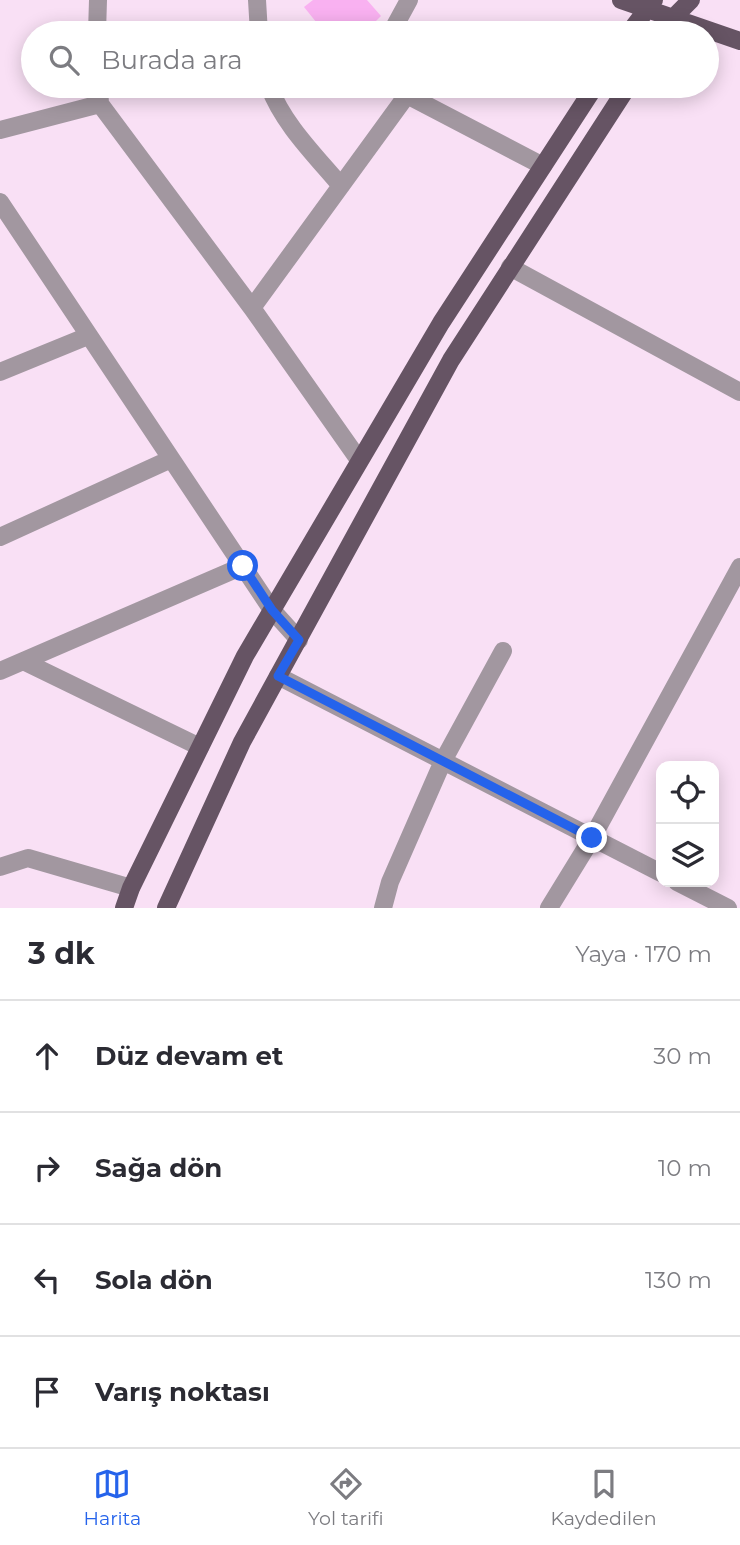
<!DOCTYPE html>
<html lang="tr">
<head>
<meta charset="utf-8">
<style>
  body { margin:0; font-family:Montserrat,sans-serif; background:#f7f7f7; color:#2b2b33 }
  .controls { position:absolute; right:21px; bottom:21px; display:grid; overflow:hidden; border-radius:14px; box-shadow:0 4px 18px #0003 }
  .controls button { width:63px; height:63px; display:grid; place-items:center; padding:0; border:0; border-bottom:2px solid #e1e1e2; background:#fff; color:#2b2b33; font:35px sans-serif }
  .stop { position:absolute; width:21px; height:21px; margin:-16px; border:5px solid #2563eb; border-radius:50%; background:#fff }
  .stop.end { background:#2563eb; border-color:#fff; box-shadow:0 2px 7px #0008 }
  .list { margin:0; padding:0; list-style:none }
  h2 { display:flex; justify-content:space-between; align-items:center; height:91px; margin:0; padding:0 28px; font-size:30px }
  h2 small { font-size:23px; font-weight:400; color:#7c7c81 }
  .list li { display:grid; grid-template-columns:46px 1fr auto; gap:21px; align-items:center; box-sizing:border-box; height:112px; padding:0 28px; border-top:2px solid #e1e1e2 }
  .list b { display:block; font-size:26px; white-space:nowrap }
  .list em { font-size:23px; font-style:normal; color:#7c7c81 }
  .icon { flex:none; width:38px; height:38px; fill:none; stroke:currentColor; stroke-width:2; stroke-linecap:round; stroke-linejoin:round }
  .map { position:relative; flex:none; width:740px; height:908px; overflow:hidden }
  .search { position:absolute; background:#fff; box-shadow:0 4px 18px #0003; left:21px; right:21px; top:21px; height:77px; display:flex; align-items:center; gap:18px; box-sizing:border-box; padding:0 24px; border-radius:38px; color:#7c7c81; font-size:26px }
  .sheet { height:539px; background:#fff }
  nav { display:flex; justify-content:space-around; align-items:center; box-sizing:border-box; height:98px; border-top:2px solid #e1e1e2; background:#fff; font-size:19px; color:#7c7c81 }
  nav a { display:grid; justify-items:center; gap:4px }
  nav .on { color:#2563eb }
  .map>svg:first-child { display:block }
</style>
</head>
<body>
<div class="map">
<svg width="740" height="908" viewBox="0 0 740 908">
  <rect width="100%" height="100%" fill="#f9e0f5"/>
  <path fill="#f9b1f1" d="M313 0H367L381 16 364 33H325L304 7Z"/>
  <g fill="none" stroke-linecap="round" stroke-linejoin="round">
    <path stroke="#a297a0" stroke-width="18" d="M257 0 259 33
      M97 33 98 0
      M391 33 409 0
      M99 86 100 104
      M269 86C283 124 315 155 341 186
      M407 95 543 166
      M0 130 100 104 252 308 359 460
      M0 202 272 610 299 640
      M510 267 740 392
      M252 308 407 95 397 86
      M0 372 88 336
      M0 537 171 459
      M23 661 200 747
      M0 671 243 566
      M278 676 661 873
      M0 867 28 858 131 888
      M677 882 728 908
      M383 908 390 882 443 761 503 651
      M549 908 592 838 740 567"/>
    <path stroke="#665464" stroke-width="18" d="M621 0 740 41
      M629 33 654 0
      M663 33 672 19 691 0
      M124 908 131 888 245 656 441 323 595 86
      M166 908 242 742 451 360 628 86"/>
  </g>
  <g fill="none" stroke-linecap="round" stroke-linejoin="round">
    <path stroke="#2563eb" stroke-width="9" d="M243 566 272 610 299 640 278 676 592 838"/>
  </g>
</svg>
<div class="controls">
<button><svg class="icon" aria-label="locate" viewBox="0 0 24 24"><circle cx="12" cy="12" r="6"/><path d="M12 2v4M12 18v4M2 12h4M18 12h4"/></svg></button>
<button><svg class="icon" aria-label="layers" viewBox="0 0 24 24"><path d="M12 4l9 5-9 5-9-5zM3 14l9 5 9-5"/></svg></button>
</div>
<div class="stop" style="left:243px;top:566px"></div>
<div class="stop end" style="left:592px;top:838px"></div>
<div class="search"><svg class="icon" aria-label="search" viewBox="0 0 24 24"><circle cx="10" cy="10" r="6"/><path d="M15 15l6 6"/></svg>Burada ara</div>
</div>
<section class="sheet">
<h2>3 dk<small>Yaya · 170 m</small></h2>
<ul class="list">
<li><svg class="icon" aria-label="ahead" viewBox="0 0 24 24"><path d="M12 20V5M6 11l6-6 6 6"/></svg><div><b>Düz devam et</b></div><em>30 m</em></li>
<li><svg class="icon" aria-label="right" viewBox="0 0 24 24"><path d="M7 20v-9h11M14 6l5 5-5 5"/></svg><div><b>Sağa dön</b></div><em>10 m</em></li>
<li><svg class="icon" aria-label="left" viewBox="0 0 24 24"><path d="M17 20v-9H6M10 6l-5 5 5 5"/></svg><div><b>Sola dön</b></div><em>130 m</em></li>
<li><svg class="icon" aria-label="arrive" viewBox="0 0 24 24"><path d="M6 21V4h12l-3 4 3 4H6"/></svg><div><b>Varış noktası</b></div></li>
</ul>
</section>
<nav>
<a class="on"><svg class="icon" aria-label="map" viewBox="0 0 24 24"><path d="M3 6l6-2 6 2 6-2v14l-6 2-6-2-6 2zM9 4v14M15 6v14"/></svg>Harita</a>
<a><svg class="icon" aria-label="directions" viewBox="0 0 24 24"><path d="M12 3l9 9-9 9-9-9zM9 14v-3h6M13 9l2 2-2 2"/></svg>Yol tarifi</a>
<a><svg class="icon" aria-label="saved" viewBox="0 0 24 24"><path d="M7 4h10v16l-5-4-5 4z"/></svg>Kaydedilen</a>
</nav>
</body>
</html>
